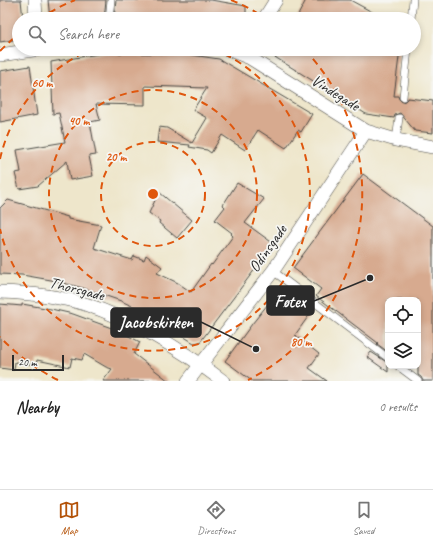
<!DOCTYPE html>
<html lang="en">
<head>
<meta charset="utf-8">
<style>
  body { margin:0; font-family:Caveat,sans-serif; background:#f2f2f2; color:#222 }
  .controls { position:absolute; right:12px; bottom:12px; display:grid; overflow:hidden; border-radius:8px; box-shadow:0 2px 6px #0003 }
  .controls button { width:36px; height:36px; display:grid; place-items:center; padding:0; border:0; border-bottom:1px solid #e0e0e0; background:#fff; color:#222; font:20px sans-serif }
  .scale { position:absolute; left:12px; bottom:10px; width:52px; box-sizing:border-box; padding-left:4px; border:2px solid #2b2b2b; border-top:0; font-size:11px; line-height:14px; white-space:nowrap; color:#2b2b2b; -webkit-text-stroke:3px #f6f6f2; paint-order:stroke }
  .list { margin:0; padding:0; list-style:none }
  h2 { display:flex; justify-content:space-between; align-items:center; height:52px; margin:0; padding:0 16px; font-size:17px }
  h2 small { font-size:13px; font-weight:400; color:#767676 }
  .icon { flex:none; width:22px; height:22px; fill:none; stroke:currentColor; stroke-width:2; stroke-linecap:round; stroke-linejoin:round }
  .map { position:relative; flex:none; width:433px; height:381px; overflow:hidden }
  .search { position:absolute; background:#fff; box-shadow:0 2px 6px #0003; left:12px; right:12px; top:12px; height:44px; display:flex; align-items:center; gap:10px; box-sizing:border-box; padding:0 14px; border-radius:22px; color:#767676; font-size:15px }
  .sheet { height:108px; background:#fff }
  nav { display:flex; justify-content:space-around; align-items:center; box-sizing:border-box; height:56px; border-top:1px solid #e0e0e0; background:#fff; font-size:11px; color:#767676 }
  nav a { display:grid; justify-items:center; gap:2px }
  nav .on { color:#b45309 }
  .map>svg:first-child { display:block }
</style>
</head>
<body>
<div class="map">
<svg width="433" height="381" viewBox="0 0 433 381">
  <rect width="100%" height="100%" fill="#f6f6f2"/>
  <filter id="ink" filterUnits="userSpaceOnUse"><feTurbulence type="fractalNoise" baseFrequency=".025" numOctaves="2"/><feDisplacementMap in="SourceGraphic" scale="8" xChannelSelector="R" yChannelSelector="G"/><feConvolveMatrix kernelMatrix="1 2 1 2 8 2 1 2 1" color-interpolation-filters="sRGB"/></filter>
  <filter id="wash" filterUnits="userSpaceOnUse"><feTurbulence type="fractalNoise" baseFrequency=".012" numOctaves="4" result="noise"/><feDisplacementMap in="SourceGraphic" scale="16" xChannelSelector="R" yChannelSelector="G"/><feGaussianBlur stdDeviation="0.9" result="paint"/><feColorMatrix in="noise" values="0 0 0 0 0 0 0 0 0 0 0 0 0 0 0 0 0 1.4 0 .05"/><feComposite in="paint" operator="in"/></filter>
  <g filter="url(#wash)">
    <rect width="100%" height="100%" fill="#eee6cb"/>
    <g id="blocks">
      <path fill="#d7aa8f" d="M0 0H21L23 19H19V39L0 42Z
        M48 0H106L104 19H50Z
        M116 0H211L246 6V19H114Z
        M306 0H350L385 19H296Z
        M262 49H400L394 96H398L399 99 402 102 405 101 408 98 433 101V133L415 131 400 113 395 115 394 118 366 114Z
        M104 53 185 54 219 59 312 114 301 132 298 130 286 148 258 130 245 150 222 135 211 153 207 150 189 147 190 145 157 142 159 127 167 128 192 143 207 118 193 110 207 88 145 86V105L96 104 100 120 90 122 96 155 89 156 93 176 70 180 67 161 38 186 19 189 15 173 21 172 17 150 65 142 59 113 53 114 51 62Z
        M30 66 37 115 0 122V71Z
        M363 174 433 226V381H423L421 377 418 375V300H388V352L377 344 378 343 316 296 321 289 293 268Z
        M237 183 264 199 245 223 274 244 200 342 194 343 141 310 121 301 83 288 51 280 22 275 0 274V208L8 200 68 217V219L101 225 94 248 132 260 134 256 144 260 146 255 162 267 157 273 178 283 191 292 211 264 212 265 233 236 231 234 232 233 215 220 225 207 223 205Z
        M159 192 192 220 177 238 159 223 160 221 149 213Z
        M280 292 310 314 295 335 319 354 309 368 327 381H252L225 361 252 324 268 304 270 306Z
        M0 304 22 306V304L51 309 73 314 117 330 140 342 134 354 169 381H103L112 369 106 367 84 354 82 360 72 358 70 367 37 360 36 365 15 362 14 370 0 368Z
        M371 352 388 363V372L367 357Z"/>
    </g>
  </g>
  <g filter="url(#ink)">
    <use href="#blocks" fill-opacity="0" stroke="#484743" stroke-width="1"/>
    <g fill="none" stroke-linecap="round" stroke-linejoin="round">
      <g stroke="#484743" stroke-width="8">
        <path id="service" d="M109 19 111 0
          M411 19 413 0
          M403 97 408 49
          M396 140 399 118
          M273 271 388 358
          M398 366 418 381"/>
      </g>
      <g stroke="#484743" stroke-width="14">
        <path id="minor" d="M35 0 36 19
          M264 19 276 0
          M227 49 250 58 366 131 396 140 433 147
          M0 55 40 49
          M0 292C28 293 58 296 85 304 136 321 181 349 223 381
          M188 381 273 271 366 131"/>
      </g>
      <use href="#service" stroke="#fff" stroke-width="7"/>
      <use href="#minor" stroke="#fff" stroke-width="13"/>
    </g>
  </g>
  <g fill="none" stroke="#df570e" stroke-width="2" stroke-dasharray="7 5">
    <circle cx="153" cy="194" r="52"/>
    <circle cx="153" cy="194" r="104"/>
    <path d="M0 159A157 157 0 0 1 92 49M214 49A157 157 0 1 1 0 229"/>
    <path d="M58 380A209 209 0 0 1 0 337M0 51A209 209 0 0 1 19 34M39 19A209 209 0 0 1 75 0M231 0A209 209 0 0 1 267 19M305 50A209 209 0 0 1 248 380"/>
  </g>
  <g text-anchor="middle" stroke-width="3.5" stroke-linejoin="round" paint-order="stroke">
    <g font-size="16" fill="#2b2b2b" stroke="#f6f6f2">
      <text transform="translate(336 92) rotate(32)" y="6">Vindegade</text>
      <text transform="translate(267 248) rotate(-55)" y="6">Odinsgade</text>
      <text transform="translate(77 288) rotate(14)" y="6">Thorsgade</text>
    </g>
  </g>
  <circle cx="153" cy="194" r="6" fill="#df570e" stroke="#f6f6f2" stroke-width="2"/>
  <g font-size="12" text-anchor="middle" font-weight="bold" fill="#df570e" stroke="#f6f6f2" stroke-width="3.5" stroke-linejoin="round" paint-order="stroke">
    <text x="42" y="87">60 m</text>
    <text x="79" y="125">40 m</text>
    <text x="116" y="161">20 m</text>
    <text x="301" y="346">80 m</text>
  </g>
  <path fill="none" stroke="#2b2b2b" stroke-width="1.5" d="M370 278L314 301M256 349L201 322"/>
  <g fill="#2b2b2b" stroke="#f6f6f2" stroke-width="1.5">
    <circle cx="370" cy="278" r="4"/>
    <circle cx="256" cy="349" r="4"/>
  </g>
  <g fill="#2b2b2b" stroke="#2b2b2b" stroke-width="1.5">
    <rect x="267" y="286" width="47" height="29" rx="4"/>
    <rect x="111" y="308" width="90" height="29" rx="4"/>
  </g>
  <g font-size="17" text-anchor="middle" font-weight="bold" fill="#fff">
    <text x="290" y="307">Føtex</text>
    <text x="156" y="328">Jacobskirken</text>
  </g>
</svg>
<div class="controls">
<button><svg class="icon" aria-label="locate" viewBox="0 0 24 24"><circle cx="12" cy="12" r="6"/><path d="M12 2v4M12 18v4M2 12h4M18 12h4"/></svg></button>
<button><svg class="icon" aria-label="layers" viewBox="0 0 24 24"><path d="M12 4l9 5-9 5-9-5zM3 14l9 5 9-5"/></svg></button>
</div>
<div class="scale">20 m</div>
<div class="search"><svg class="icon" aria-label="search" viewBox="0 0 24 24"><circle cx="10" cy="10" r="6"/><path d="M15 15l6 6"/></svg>Search here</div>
</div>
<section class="sheet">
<h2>Nearby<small>0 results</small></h2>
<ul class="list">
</ul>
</section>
<nav>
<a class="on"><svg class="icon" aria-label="map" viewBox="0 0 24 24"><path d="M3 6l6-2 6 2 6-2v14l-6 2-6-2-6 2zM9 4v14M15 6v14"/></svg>Map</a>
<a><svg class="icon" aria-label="directions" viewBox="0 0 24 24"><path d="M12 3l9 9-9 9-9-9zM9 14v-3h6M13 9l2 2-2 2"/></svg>Directions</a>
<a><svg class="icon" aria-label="saved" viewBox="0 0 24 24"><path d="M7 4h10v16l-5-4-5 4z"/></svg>Saved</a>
</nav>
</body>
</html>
